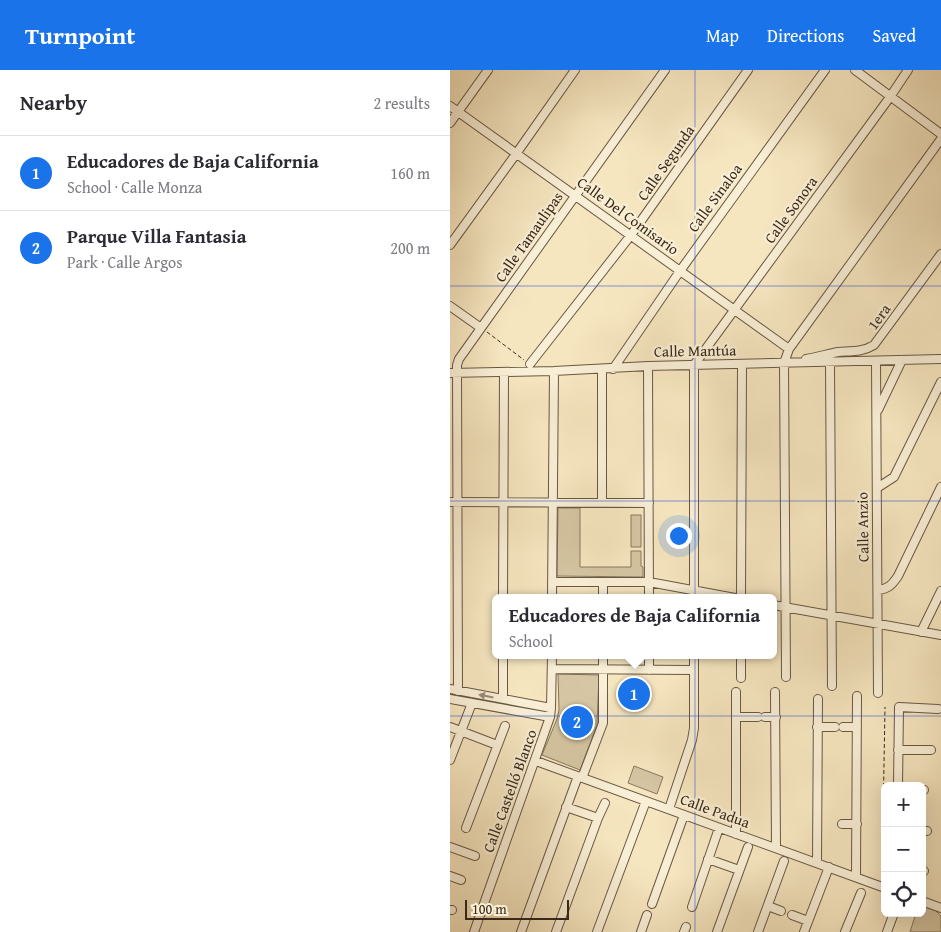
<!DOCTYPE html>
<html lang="en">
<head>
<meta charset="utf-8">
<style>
  body { margin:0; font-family:"Gentium Book Plus",serif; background:#f2f2f3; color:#2b2b33 }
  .controls { position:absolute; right:15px; bottom:15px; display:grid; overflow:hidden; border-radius:8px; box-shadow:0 5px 20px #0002 }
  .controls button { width:45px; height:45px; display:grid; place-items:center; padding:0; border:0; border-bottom:1px solid #e1e1e2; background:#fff; color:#2b2b33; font:25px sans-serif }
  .scale { position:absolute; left:15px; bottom:12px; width:104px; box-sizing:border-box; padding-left:5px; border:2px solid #3a2918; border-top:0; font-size:14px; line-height:18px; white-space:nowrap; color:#3a2918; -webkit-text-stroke:4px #f9efd6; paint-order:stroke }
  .you { position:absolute; left:228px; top:465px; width:18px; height:18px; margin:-12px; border:4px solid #fff; border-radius:50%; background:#1a73e8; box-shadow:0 0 0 8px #1a73e833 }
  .badge { display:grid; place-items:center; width:32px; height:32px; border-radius:50%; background:#1a73e8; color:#fff; font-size:16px; font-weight:700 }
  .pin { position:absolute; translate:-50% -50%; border:2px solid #fff; box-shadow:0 1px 5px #0006 }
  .popup { position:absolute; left:42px; top:524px; width:285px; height:65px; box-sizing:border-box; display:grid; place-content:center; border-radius:8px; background:#fff; filter:drop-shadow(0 1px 4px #0005); font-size:16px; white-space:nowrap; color:#7c7c81 }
  .popup b { font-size:19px; color:#2b2b33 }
  .popup::after { content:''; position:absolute; left:50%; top:100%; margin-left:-10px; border:10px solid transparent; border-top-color:#fff }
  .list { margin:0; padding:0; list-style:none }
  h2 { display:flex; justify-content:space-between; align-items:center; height:65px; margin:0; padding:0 20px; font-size:21px }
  h2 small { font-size:16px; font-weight:400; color:#7c7c81 }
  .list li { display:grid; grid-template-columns:32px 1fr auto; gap:15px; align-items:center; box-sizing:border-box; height:75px; padding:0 20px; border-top:1px solid #e1e1e2 }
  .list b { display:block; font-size:19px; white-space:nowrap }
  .list p { margin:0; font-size:16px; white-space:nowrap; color:#7c7c81 }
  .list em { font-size:16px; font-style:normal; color:#7c7c81 }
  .icon { flex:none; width:28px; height:28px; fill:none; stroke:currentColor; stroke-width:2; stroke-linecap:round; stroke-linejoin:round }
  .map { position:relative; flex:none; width:491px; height:862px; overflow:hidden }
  header { display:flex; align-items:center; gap:30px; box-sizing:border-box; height:70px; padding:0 25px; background:#1a73e8; color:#fff }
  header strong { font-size:24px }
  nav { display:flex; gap:28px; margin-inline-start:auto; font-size:18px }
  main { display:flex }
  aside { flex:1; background:#fff }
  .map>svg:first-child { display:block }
</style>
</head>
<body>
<header>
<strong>Turnpoint</strong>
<nav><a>Map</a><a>Directions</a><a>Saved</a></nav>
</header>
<main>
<aside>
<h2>Nearby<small>2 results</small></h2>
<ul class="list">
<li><span class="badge">1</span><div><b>Educadores de Baja California</b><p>School · Calle Monza</p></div><em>160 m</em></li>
<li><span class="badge">2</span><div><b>Parque Villa Fantasia</b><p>Park · Calle Argos</p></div><em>200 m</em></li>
</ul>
</aside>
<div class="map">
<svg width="491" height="862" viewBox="0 0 491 862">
  <rect width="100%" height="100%" fill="#f6e6c0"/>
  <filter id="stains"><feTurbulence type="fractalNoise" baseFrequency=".004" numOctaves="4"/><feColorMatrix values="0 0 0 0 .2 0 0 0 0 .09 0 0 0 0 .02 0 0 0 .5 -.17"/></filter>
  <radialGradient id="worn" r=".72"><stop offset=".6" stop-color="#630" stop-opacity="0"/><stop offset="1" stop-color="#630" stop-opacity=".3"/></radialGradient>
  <path fill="#d6c6a3" stroke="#88785e" d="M108 438H130V497H181V481H191V496L193 497V507L107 506Z
    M181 445H191V477H181Z
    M108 604 149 605 147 655 130 700 92 685 107 649 109 640Z
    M184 696 213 707 207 724 178 713Z
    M472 836 485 840 491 846V862H460L466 843H472Z"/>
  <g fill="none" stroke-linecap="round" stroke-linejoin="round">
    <g stroke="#695842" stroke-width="10">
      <path id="minor" d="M405 0 491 64
        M0 36 339 279
        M0 53 38 0
        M0 175 66 84 125 0
        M0 236 31 258
        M356 289C367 287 378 284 388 282 401 281 413 282 424 275L491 184
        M426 291 428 623
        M380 292 382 616
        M80 294 181 165 298 0
        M198 296 199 528
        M163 299 230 201 375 0
        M0 303 104 301 198 296 491 289
        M428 340 452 290
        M427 418 444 407 491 312
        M0 432 199 433
        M152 432V299
        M102 512H199L285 528
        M153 512V528
        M428 520C438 519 442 515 448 506L491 417
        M53 528 54 302
        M102 528 104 301
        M244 528V295L440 27 458 0
        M291 528 292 294
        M323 535 491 565
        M471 562 491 521
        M199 585V600
        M102 599 244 600
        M336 607 334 293 339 279 491 69
        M291 608V585
        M0 619 101 638
        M8 621 7 295 9 289 31 258 215 0
        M325 622 326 778
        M0 629 100 647
        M53 629V585
        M286 647H308
        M315 647H326
        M0 657 47 675
        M367 657H385
        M393 657H407
        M448 680H481
        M0 690 22 633
        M86 691 435 818
        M132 708 153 653V585
        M448 716 449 637 488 639
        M472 720H474
        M116 737 148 748
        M219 739 242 670 244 658V585
        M392 754H407
        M16 758 55 656
        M472 761H477
        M286 764V622
        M0 777 25 786
        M258 789 289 800
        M367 793 368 629
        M472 801H474
        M0 806 11 810
        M406 807 407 626
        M472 831 491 838
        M202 834 234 745
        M318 836 331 841
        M242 837 269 758
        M0 840H2
        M342 845 358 851
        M24 862 100 647 101 638 102 585
        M71 862 128 706
        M106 862 148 748 155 733
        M147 862 196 731
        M191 862 197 845
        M234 862 236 857
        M267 862 298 777
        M308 862 334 791
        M354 862 379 797
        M395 862 411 823
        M437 862 444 843"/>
    </g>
    <path stroke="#3a2918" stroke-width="1" stroke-dasharray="4 2.5" stroke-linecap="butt" d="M37 262 74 290
      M432 808 435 637"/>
    <use href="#minor" stroke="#f9efd6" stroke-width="8"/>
  </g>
  <defs><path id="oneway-solid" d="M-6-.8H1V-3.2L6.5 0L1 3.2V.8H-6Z" transform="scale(1.25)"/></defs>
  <use fill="#9a8c77" href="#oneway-solid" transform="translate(36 626) rotate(-169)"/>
  <path fill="none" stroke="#1d4ed8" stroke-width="1" stroke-opacity="0.55" d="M245 0V862M0 216H491M0 431H491M0 646H491"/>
  <g text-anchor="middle" stroke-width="4.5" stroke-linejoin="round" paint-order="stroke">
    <g font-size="15" fill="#3a2918" stroke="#f9efd6">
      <text transform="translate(216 93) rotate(-55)" y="5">Calle Segunda</text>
      <text transform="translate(265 128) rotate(-54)" y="5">Calle Sinaloa</text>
      <text transform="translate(341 140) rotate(-54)" y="5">Calle Sonora</text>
      <text transform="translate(178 146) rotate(36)" y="5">Calle Del Comisario</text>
      <text transform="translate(79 167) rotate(-55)" y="5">Calle Tamaulipas</text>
      <text transform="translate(429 247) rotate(-54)" y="5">1era</text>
      <text transform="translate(245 281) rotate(-1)" y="5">Calle Mantúa</text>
      <text transform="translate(413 457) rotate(-91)" y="5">Calle Anzio</text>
      <text transform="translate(60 721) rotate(-70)" y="5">Calle Castelló Blanco</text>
      <text transform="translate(265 741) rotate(20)" y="5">Calle Padua</text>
    </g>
  </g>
  <rect width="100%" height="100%" filter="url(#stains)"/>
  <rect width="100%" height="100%" fill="url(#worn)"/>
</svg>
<div class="controls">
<button>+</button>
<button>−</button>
<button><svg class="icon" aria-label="locate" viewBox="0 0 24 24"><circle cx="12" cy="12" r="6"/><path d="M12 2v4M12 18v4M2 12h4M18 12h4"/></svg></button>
</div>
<div class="scale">100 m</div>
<div class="you"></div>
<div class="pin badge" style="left:184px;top:624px">1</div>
<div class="popup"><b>Educadores de Baja California</b>School</div>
<div class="pin badge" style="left:127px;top:652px">2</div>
</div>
</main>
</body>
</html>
